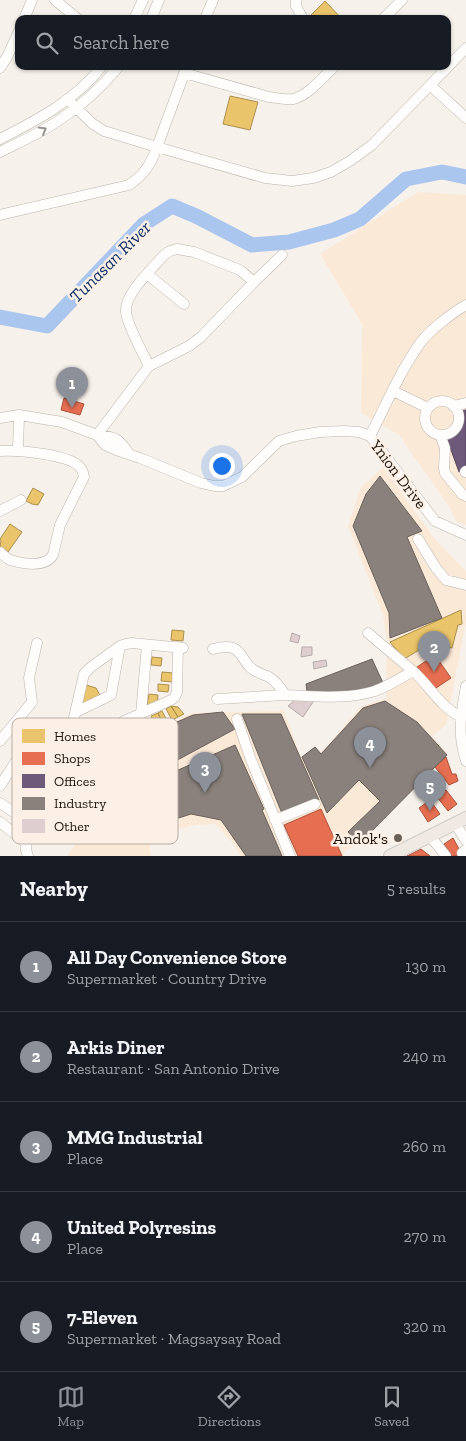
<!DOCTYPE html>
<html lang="en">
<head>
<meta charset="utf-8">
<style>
  body { margin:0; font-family:"Zilla Slab",serif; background:#242831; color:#f1f3f6 }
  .you { position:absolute; left:221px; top:465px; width:18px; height:18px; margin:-12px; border:4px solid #fff; border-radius:50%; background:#1a73e8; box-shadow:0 0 0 8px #1a73e833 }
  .badge { display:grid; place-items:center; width:32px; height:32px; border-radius:50%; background:#8c9099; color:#fff; font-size:16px; font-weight:700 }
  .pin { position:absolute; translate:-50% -41px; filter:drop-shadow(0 1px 2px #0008) }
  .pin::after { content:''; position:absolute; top:26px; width:18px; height:15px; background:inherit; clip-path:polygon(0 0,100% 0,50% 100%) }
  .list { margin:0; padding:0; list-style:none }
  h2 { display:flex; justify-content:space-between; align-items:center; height:65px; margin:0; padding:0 20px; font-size:21px }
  h2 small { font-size:16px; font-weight:400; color:#9ea1a6 }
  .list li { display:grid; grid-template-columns:32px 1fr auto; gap:15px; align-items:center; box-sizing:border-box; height:90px; padding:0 20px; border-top:1px solid #363941 }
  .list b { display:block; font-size:19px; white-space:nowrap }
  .list p { margin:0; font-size:16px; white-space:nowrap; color:#9ea1a6 }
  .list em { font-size:16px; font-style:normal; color:#9ea1a6 }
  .icon { flex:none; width:28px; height:28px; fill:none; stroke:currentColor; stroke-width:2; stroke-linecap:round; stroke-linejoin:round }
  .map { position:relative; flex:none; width:466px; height:856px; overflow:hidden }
  .search { position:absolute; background:#171b24; box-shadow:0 1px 4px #0004; left:15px; right:15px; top:15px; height:55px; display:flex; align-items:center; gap:12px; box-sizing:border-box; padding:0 18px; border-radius:10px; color:#9ea1a6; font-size:19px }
  .sheet { height:515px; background:#171b24 }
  nav { display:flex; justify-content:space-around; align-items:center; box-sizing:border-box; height:70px; border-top:1px solid #363941; background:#171b24; font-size:14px; color:#9ea1a6 }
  nav a { display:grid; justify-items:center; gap:2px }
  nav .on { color:#8c9099 }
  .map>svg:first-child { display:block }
</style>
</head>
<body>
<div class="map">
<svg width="466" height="856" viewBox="0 0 466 856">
  <rect width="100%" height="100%" fill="#f7f1eb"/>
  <path fill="#fbe9d8" d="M418 192 466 195V525L456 522 450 508 399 435 361 413 362 324 320 254Z
    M383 467 434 538 466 571V622L446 725 432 736 448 754 359 844 346 850 344 854V856H241L232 842 215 824 196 825 148 835 151 856H67L75 844 132 838 99 788 122 745 192 713 284 711 301 757 315 747 321 752 362 706 386 699 387 643 383 615 348 526 361 487Z"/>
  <path fill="#e9c46a" stroke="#ac8f4e" d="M325 1 342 19H313L310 16Z
    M230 96 258 102 250 130 223 124Z
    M33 488 44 494 38 505 32 504 26 501Z
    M10 524 22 532 8 552 0 546 1 541 0 539Z
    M461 610 462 624 458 625 452 648 431 643 404 659 390 642Z
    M172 630 184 631 183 641 171 640Z
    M152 657 162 658 161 666 151 665Z
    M162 672 174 673 173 682 161 681Z
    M83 684 96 688 101 697 96 701 91 698V701L85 704 80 702Z
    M158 684 169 685 168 692 158 691Z
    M149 694 158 695 157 706 147 705Z
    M171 706 178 717 172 720 166 709Z
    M171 706 178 707 184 714 178 717Z
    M162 711 168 722 163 724 158 713Z
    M158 713 163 724 157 727 151 716Z
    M17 820 26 827 19 836 11 828Z"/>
  <path fill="#e76f51" stroke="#ab543c" d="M64 398 84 404 80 415 61 410Z
    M435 655 451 678 433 690 417 667Z
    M446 757 452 774H456L458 781 449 785 435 767Z
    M446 790 457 804 448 811 437 797Z
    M430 800 440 814 428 822 419 808Z
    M321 809 342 856H298L284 825Z
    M453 838 463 856H452L444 844Z
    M421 849 430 856H407Z"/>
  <path fill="#6d597a" stroke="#554459" d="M466 410V468L459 472 446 436 451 434 459 427 461 422V411Z"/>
  <path fill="#8a817c" stroke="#6a605a" d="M380 476 422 531 407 537 442 618 390 638 389 613 353 526 366 494Z
    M372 659 384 685 344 694 307 692 306 684Z
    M385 701 417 722 447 755 359 844 348 832 380 801 359 780 327 813 302 757 315 747 321 754 363 708Z
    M223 712 235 729 157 771 160 778 235 745 264 809 262 810 282 856H246L221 820 191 814 166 822 131 742 193 715Z
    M242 714H281L319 800 283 816Z"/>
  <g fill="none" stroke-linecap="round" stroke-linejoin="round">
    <path stroke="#abc6ee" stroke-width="15" d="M0 317 47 326 144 224 172 206 196 216 252 245 289 242 334 230 360 219 406 179 442 172 466 177"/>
  </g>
  <path fill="#dfced0" stroke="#b4abab" d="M292 633 300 636 298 643 290 641Z
    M302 647H312V655L301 657Z
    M326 660 327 666 314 669 313 662Z
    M298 697 315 699 303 717 288 706Z"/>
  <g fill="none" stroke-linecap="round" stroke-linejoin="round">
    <g stroke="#bcb4ad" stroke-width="11">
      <path id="minor" d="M55 0 78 19
        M296 0V6L303 19
        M24 19 32 0
        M134 19 143 0
        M151 19 159 0
        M205 19 213 0
        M383 19 402 0
        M0 68 7 57 19 31
        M184 73 269 97C277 98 285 100 293 99 308 96 324 76 335 66
        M430 85 466 118
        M67 99 93 124 104 131 157 147 187 66
        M0 139C37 120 76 100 102 66
        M0 152C20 142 40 133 58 121 81 106 102 87 119 66
        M0 215 129 185C144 175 151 164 157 147L265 178 292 181 313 178 331 172 350 161 372 145 466 48
        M147 274 184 304
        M254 282 282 255
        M393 391 428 408
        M425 418a17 17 0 1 1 34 0a17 17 0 1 1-34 0Z
        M453 406 466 403
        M0 418 19 415 62 422 97 435 105 445 116 450 140 458 201 483 214 486H223L242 477 279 441 296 436 320 432 344 431 359 432 370 436 435 521 466 535
        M97 435 149 366 189 346 201 337 254 282 240 270 194 252 177 249 170 251 164 255C153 268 124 294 126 312 127 325 143 353 149 366
        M97 435C116 437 119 438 129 454
        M440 435 445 448 444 468 445 473 462 494 466 496
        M370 436C386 405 400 371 421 342 430 330 452 313 466 305
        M18 450 19 415
        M0 451C18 450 68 454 80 467 83 470 83 473 84 477L60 525 53 555C45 568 23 564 10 560 6 558 3 555 0 552
        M465 472 466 471
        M0 511 21 500
        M418 539 436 568 446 580 466 585
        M368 633 413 671
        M213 649C220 647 227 646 233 648 241 651 243 660 249 666 254 672 263 674 269 677 277 682 281 688 285 695L217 699
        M466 686C461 713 457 734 466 761
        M285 695C315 696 346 700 375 691 388 686 401 678 413 671 430 686 440 707 461 717
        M76 712 111 695 120 646
        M141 714 147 645
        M237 719 250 757 290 856
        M0 741 32 702 29 678 37 643
        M82 782 113 830
        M0 786 18 758H24L51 764
        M0 803 33 825 62 834 65 833 87 769 107 736 113 728 124 721 171 700 175 697 177 692 178 647
        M275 820 315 804
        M0 822 26 843
        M455 823 466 841
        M430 836 446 856
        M462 853 466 850
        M28 856 26 850V843L33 825 57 743 72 726 84 674 91 667 120 646 126 644 132 643 183 648"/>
    </g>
    <g stroke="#cfcbc7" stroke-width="14">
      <path id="major" d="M390 856 466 818"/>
    </g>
    <use href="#minor" stroke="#fefdfc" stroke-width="10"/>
    <use href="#major" stroke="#efe8e3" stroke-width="12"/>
  </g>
  <defs><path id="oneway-chevron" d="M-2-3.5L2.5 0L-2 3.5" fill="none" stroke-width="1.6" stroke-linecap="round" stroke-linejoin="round" transform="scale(1.25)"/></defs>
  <use stroke="#999490" href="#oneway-chevron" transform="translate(43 130) rotate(-30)"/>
  <circle fill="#6a6159" stroke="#fcf0e6" stroke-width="2" cx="398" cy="838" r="5"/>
  <g text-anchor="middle" stroke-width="5" stroke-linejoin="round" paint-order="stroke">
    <g font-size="16" fill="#1e140b" stroke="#fcf0e6">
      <text transform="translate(399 474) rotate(53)" y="6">Ynion Drive</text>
    </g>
    <g font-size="16" fill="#1e140b" stroke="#fcf0e6" text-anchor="end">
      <text x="388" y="844">Andok's</text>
    </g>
    <g font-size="18" font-style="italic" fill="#0a3166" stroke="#fcf0e6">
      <text transform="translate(110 262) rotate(-45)" y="6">Tunasan River</text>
    </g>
  </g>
  <rect x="12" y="718" width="166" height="126" rx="8" fill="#fcf0e6" stroke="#b9aea4" stroke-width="1"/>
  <rect x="22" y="729" width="23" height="14" fill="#e9c46a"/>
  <rect x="22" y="752" width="23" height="13" fill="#e76f51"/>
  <rect x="22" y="774" width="23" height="14" fill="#6d597a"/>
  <rect x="22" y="797" width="23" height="13" fill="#8a817c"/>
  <rect x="22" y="819" width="23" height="14" fill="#dfced0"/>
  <g font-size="14" fill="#1e140b">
    <text x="54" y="741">Homes</text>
    <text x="54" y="763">Shops</text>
    <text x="54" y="786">Offices</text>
    <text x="54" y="808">Industry</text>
    <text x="54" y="831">Other</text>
  </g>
</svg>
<div class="you"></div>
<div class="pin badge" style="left:72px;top:408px">1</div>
<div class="pin badge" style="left:434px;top:672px">2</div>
<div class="pin badge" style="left:205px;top:793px">3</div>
<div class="pin badge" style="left:370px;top:768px">4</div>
<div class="pin badge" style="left:430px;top:811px">5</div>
<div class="search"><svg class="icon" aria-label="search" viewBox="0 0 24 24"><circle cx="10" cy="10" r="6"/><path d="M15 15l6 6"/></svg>Search here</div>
</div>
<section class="sheet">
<h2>Nearby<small>5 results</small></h2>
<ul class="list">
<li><span class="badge">1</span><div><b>All Day Convenience Store</b><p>Supermarket · Country Drive</p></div><em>130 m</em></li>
<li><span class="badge">2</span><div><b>Arkis Diner</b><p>Restaurant · San Antonio Drive</p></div><em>240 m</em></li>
<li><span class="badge">3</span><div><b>MMG Industrial</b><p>Place</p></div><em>260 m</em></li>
<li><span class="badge">4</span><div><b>United Polyresins</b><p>Place</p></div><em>270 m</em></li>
<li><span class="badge">5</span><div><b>7-Eleven</b><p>Supermarket · Magsaysay Road</p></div><em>320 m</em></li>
</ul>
</section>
<nav>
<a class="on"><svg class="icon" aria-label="map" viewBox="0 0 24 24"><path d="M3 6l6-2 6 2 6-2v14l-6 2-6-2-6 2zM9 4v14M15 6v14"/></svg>Map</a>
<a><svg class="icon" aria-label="directions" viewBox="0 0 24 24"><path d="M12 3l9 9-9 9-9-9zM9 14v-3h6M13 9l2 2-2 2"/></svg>Directions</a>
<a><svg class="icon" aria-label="saved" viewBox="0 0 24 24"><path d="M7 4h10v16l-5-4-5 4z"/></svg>Saved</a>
</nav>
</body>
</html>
